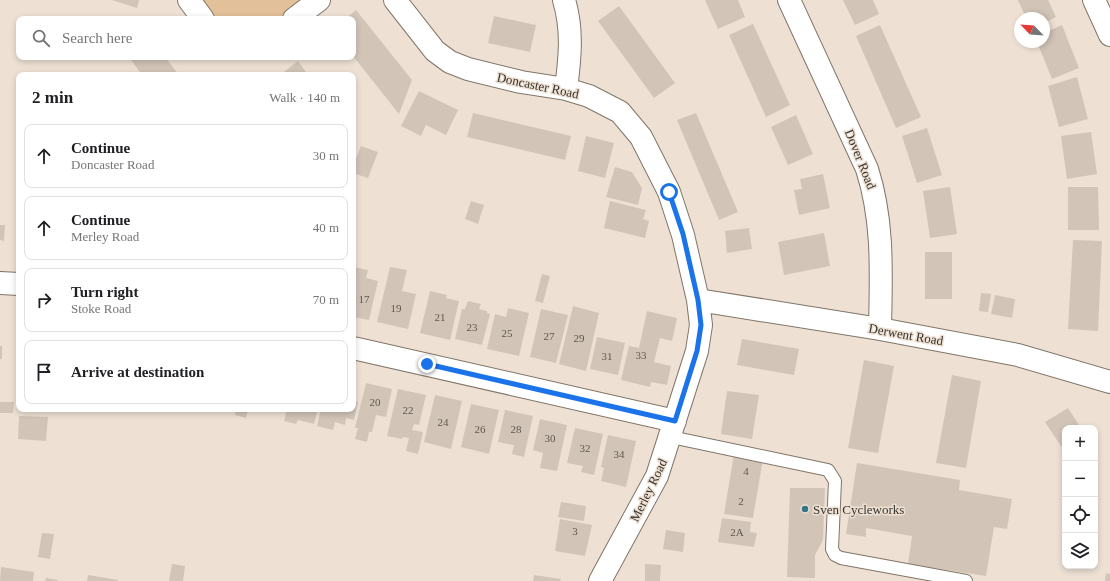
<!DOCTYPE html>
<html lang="en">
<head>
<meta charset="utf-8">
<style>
  body { margin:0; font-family:"Times New Roman",serif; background:#f2f2f2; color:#202124 }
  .controls { position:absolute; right:12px; bottom:12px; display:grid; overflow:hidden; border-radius:8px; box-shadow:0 2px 6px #0003 }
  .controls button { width:36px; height:36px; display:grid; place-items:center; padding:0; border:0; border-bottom:1px solid #e0e0e0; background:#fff; color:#202124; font:20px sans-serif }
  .compass { position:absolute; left:1014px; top:12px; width:36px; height:36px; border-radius:50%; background:#fff; box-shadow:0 2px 6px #0003; rotate:295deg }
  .stop { position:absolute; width:12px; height:12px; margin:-9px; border:3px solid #1a73e8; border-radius:50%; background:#fff }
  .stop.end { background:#1a73e8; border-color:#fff; box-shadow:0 1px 4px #0008 }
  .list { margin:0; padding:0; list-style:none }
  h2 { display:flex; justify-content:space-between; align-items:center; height:52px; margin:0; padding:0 16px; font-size:17px }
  h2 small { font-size:13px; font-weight:400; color:#757577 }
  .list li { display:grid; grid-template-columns:26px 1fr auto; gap:12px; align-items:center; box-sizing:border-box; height:64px; margin:0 8px 8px; padding:0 8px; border:1px solid #e0e0e0; border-radius:8px }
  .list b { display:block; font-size:15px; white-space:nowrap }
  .list p { margin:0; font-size:13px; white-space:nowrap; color:#757577 }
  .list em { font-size:13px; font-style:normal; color:#757577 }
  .icon { flex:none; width:22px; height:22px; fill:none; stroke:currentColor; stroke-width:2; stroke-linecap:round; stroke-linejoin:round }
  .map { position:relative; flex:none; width:1110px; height:581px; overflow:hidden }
  .search { position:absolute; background:#fff; box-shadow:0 2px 6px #0003; left:16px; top:16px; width:340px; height:44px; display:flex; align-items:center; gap:10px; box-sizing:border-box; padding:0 14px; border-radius:8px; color:#757577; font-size:15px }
  .panel { position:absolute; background:#fff; box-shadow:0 2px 6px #0003; left:16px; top:72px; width:340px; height:340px; border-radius:8px }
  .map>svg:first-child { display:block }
</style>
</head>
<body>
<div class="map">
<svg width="1110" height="581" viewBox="0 0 1110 581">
  <rect width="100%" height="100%" fill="#eee1d4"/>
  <path fill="#e2c09a" d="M201 0H304L280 19H216Z"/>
  <path fill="#d2c5b8" d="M112 0H139L137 8Z
    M705 0H738L745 17 718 29Z
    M843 0H873L879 14 855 25Z
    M1018 0H1048L1056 17 1044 23V18H1026Z
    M619 6 675 83 654 98 598 21Z
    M356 10 412 80 399 114 353 56V19H345Z
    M494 16 536 25 530 52 488 43Z
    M753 24 790 105 766 117 729 35Z
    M880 25 921 117 896 128 856 36Z
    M1062 25 1079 68 1052 79 1037 42H1044V33Z
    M129 57H165L179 75H142Z
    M298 61 308 75H280Z
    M1077 77 1088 119 1059 127 1048 86Z
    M419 91 458 110 446 135 426 125 421 136 401 126Z
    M473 113 571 136 565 160 467 137Z
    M696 113 738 212 719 220 677 120Z
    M796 115 813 154 788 165 771 127Z
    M927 128 942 175 917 183 902 136Z
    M1091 132 1097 174 1067 179 1061 136Z
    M586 136 614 143 605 178 578 171Z
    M361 146 378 152 368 178 353 173V167Z
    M615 167 632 172 642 188 638 205 606 197Z
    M823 174 830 208 799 215 794 190 802 189 800 179Z
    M950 187 957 234 930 238 923 191Z
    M1068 187H1098L1099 230H1068Z
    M471 201 484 205 478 224 465 219Z
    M610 201 646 210 643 219 649 221 645 238 604 228Z
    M0 225H5L4 241 0 240Z
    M749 228 752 249 727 253 725 231Z
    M824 233 830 266 784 275 778 242Z
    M1073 240 1102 241 1098 331 1068 329Z
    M925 252H952V299H925Z
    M353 267 368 270 366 278 378 281 369 320 353 317Z
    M390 267 407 270 402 291 416 294 408 329 377 322Z
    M542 274 550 276 543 303 535 301Z
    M430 291 447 295 446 298 459 301 450 340 420 333Z
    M981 293 991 294 988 312 979 311Z
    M995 295 1015 299 1012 318 991 314Z
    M468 301 481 304 479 309 487 311V313L490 314 482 345 455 339 462 309H465Z
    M573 306 599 313 586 371 559 364Z
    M508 308 529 313 519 356 487 349 495 314 506 317Z
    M541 309 568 315 556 363 530 357Z
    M647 311 677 318 672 341 660 338 654 362 671 366 667 385 651 382 650 387 621 380 629 346 639 348Z
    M597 337 625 343 618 375 590 369Z
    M742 339 799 349 794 375 737 365Z
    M0 346H2V359H0Z
    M864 360 894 366 878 453 848 448Z
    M952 375 981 381 966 468 936 463Z
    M353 380H356L354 389H353Z
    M366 383 392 389 386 417 376 415 372 432H369L367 442 355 439 358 428H355Z
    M398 389 426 395 419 425 414 424 412 430 423 432 418 454 406 451 409 438 403 437 402 439 387 436Z
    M727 391 759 395 752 439 721 434Z
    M435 395 462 401 451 449 424 442Z
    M353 401 358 402 354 420 346 418 345 425 335 422 333 430 317 426 321 409H353Z
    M0 402H14L13 413H0Z
    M471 404 499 410 489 454 461 447Z
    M1068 408 1081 428H1065V452L1045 422Z
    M236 409H248L246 418 235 415Z
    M287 409H318L314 424 298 420 296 424 284 421Z
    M505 410 533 416 524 457 512 454 514 445 498 442Z
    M19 416 48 417 46 441 18 439Z
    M540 419 567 425 557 471 540 468 543 453 533 450Z
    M575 428 603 434 594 475 581 472 583 466 567 463Z
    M608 435 636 441 626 487 601 481 604 468 601 467Z
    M734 454 763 459 753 518 724 514Z
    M857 463 960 480 959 490 1012 499 1007 529 994 527 986 576 908 564 912 536 866 528V537L846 534Z
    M790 488H825L823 540 815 555V578L787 577Z
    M561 502 586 506 584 521 558 517Z
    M722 518 751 522 750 532 757 533 754 547 718 542Z
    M560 519 592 525 585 556 555 551Z
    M666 530 685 533 683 552 663 549Z
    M42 533 54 534 50 559 38 557Z
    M172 564 185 566 183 581H169Z
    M645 564 661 565 660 581H645Z
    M1065 566H1075V568Z
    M1 567 34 572 33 581H0Z
    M1106 573 1110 574V581H1105Z
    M88 575 118 580V581H87Z
    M534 575 561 579 560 581H533Z
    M46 578 58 580V581H45Z"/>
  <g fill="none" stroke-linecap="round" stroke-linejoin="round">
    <g stroke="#807568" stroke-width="14">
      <path id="lane" d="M671 437 828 470 835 481 832 549 835 555 841 558 966 581"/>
    </g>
    <g stroke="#807568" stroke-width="24">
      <path id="street" d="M189 0 203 19
        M395 0 435 51 450 62 468 69 521 82 566 89 589 96 620 112 641 137 669 192 683 235 698 300 701 325 697 351 657 476 600 581
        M564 0C573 30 570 58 566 89
        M789 0 867 169C884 222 881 275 880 329
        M1094 0 1110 35
        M294 19 319 0
        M0 283 19 284
        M698 300 880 329 1018 355 1110 382
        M353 348 675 421"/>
    </g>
    <use href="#lane" stroke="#fff" stroke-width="12"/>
    <use href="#street" stroke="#fff" stroke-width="22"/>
  </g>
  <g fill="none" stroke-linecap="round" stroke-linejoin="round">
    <path stroke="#1a73e8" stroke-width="5" d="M427 364 675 421 697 351 701 325 698 300 683 234 669 192"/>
  </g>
  <circle fill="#357589" stroke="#eee1d4" stroke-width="1.5" cx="805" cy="509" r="4"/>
  <g text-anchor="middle" stroke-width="3" stroke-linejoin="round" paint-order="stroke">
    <g font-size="11" fill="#5e5850">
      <text x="364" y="303">17</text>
      <text x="396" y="312">19</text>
      <text x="440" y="321">21</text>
      <text x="472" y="331">23</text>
      <text x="507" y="337">25</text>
      <text x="549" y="340">27</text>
      <text x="579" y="342">29</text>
      <text x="641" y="359">33</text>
      <text x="607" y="360">31</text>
      <text x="375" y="406">20</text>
      <text x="408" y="414">22</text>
      <text x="443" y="426">24</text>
      <text x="480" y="433">26</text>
      <text x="516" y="433">28</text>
      <text x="550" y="442">30</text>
      <text x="585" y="452">32</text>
      <text x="619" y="458">34</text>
      <text x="746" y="475">4</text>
      <text x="741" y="505">2</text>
      <text x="575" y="535">3</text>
      <text x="737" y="536">2A</text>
    </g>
    <g font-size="13" fill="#37332d" stroke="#eee1d4">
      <text transform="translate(538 85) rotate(12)" y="5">Doncaster Road</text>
      <text transform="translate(861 159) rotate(68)" y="5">Dover Road</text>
      <text transform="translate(906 334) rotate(10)" y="5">Derwent Road</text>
      <text transform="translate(648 490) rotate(-64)" y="5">Merley Road</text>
    </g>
    <g font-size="13" fill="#37332d" stroke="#eee1d4" text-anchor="start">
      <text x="813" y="514">Sven Cycleworks</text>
    </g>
  </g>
</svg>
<div class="controls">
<button>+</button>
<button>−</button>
<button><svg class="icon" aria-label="locate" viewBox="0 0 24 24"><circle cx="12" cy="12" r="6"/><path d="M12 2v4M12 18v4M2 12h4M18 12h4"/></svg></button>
<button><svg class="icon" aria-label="layers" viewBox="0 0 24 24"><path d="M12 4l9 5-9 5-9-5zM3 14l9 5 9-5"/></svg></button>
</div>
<svg class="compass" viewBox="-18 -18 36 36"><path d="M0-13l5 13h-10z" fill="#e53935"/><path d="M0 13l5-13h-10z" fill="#757577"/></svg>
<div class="stop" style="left:669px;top:192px"></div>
<div class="stop end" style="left:427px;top:364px"></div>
<div class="search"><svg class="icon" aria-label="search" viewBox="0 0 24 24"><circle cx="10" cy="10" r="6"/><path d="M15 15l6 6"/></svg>Search here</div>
<section class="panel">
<h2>2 min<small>Walk · 140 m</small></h2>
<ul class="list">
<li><svg class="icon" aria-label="ahead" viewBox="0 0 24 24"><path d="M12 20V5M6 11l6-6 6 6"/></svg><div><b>Continue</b><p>Doncaster Road</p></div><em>30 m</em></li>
<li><svg class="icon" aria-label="ahead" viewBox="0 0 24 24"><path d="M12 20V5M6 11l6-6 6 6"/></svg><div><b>Continue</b><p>Merley Road</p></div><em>40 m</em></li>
<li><svg class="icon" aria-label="right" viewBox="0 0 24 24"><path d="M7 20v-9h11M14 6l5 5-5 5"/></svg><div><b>Turn right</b><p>Stoke Road</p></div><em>70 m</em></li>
<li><svg class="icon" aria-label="arrive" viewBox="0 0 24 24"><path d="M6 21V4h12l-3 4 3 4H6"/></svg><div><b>Arrive at destination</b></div></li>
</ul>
</section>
</div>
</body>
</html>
